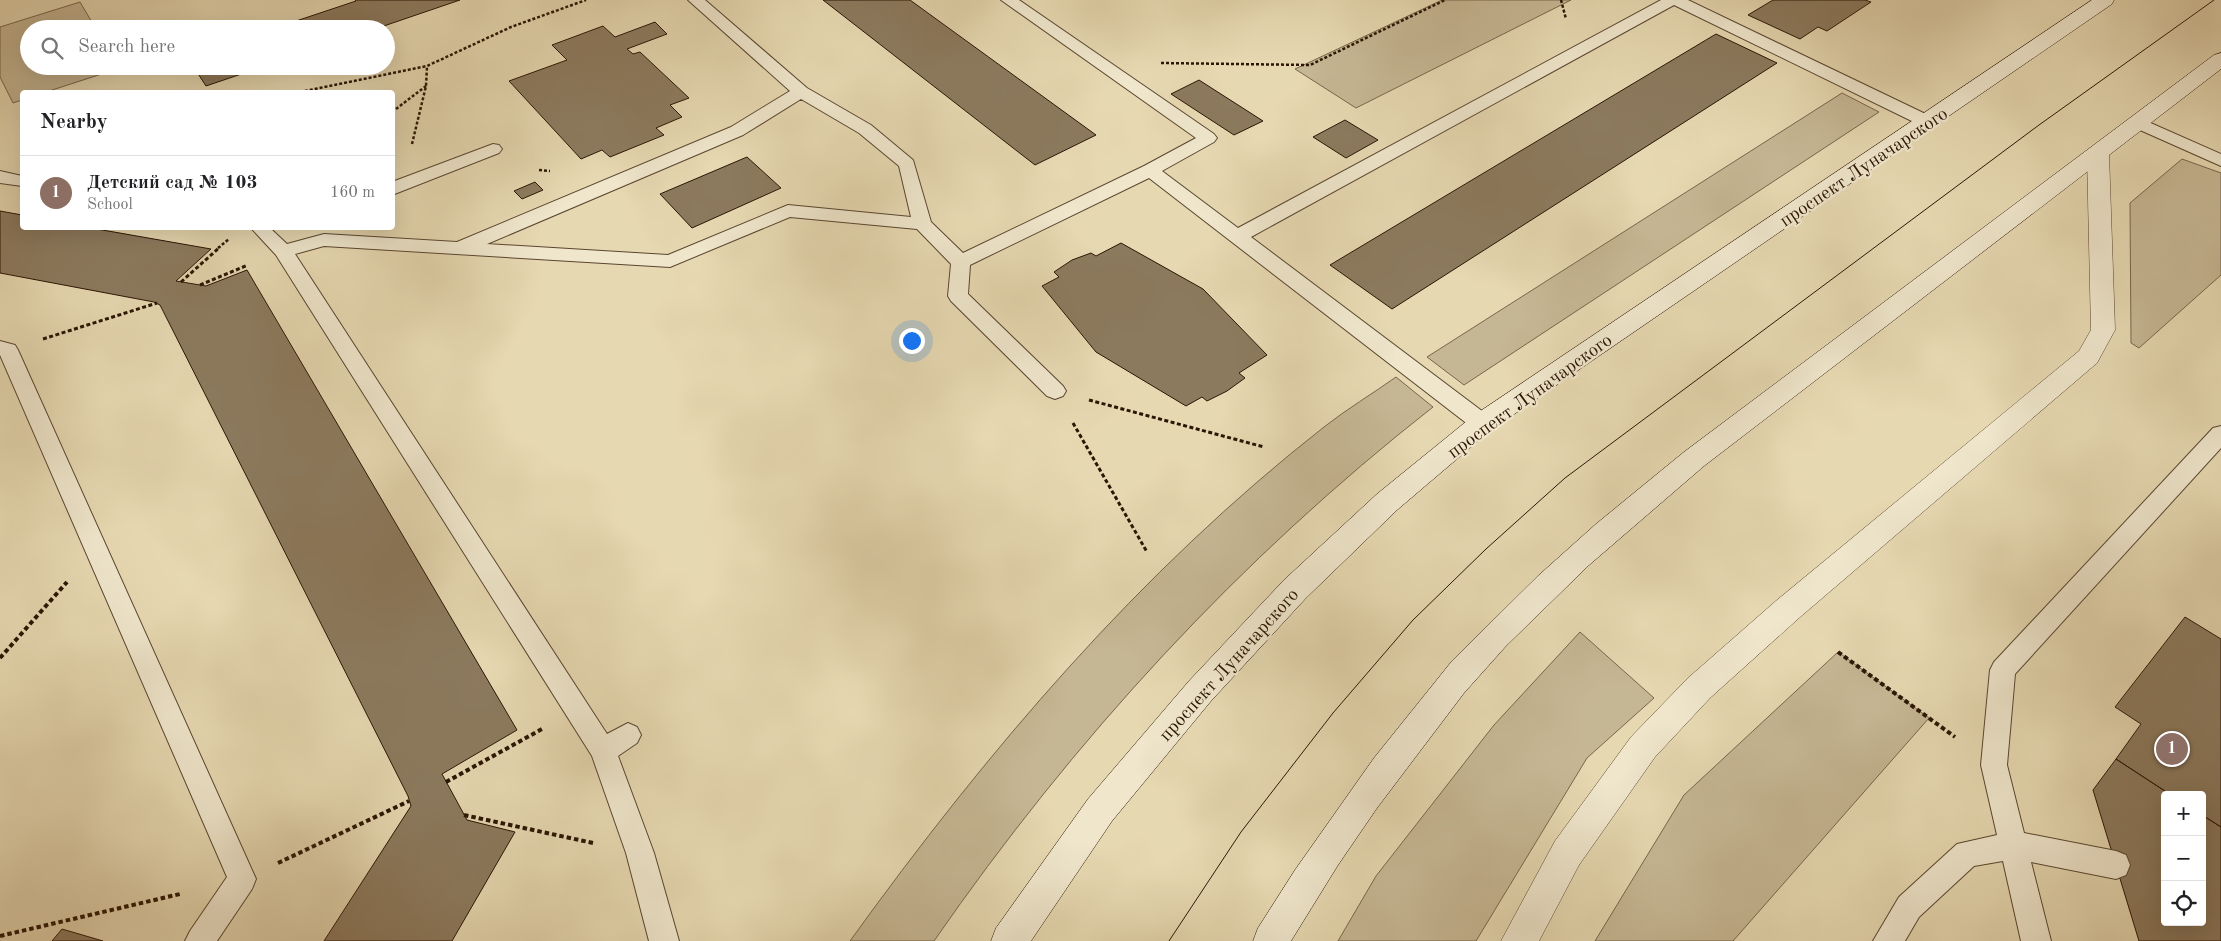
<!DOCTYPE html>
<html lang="en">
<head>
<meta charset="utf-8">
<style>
  body { margin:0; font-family:"Old Standard TT",serif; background:#f2f2f2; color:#202124 }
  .controls { position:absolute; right:15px; bottom:15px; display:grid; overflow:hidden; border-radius:5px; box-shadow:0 5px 20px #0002 }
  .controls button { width:45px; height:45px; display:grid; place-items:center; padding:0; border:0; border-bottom:1px solid #e0e0e0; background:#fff; color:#202124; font:25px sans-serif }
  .you { position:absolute; left:911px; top:340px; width:18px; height:18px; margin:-12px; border:4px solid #fff; border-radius:50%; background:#1a73e8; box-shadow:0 0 0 8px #1a73e833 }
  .badge { display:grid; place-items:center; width:32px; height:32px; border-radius:50%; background:#8f2418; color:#fff; font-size:16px; font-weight:700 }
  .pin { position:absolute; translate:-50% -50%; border:2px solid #fff; box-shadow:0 1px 5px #0006 }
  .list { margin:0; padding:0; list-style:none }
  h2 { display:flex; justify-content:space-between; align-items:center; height:65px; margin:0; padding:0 20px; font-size:21px }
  h2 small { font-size:16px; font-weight:400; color:#757577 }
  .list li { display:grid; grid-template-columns:32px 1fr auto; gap:15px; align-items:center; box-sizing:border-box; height:75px; padding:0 20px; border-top:1px solid #e0e0e0 }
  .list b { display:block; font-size:19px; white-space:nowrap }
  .list p { margin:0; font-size:16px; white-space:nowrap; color:#757577 }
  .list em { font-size:16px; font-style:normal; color:#757577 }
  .icon { flex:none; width:28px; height:28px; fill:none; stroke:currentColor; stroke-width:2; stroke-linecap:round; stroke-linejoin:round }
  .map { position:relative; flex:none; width:2221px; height:941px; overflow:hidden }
  .search { position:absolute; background:#fff; box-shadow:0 5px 20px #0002; left:20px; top:20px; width:375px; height:55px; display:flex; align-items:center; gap:12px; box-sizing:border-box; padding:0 18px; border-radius:28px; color:#757577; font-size:19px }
  .panel { position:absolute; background:#fff; box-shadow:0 5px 20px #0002; left:20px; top:90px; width:375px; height:140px; border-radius:5px }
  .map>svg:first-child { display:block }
</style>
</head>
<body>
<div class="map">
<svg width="2221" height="941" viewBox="0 0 2221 941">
  <rect width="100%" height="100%" fill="#e6d8b1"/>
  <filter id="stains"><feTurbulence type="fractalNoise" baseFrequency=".004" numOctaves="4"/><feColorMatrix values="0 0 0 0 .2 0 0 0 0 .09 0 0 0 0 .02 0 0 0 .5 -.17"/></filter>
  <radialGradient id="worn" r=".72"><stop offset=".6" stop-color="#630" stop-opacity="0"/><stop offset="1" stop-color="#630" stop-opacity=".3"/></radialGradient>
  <path fill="#c6b794" stroke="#78664c" d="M1442 0H1571L1356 108 1295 69Z
    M80 2 96 29H29V66L120 68 46 92H22V100L13 103 0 77V27Z
    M1842 93 1879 112 1464 385 1427 357Z
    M2182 159 2221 173V275L2139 348 2131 343 2130 203Z
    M1396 377 1433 407C1239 559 1074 739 934 941H850C987 751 1139 572 1324 427 1347 409 1372 394 1396 377Z
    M1580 632 1654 698 1587 758 1476 941H1338L1376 876 1494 725Z
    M1838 652 1929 718 1733 941H1595L1684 795Z"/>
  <path fill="#8c7a5e" stroke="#2b1504" d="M355 0H460L375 29H272L356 1Z
    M823 0H910L1096 135 1035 165Z
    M1773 0H1865L1871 2 1827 31 1818 27 1800 39 1748 15Z
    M655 22 667 34 627 49 633 54 640 52 689 98 670 105 682 117 656 128 664 135 610 157 602 150 581 159 509 81 567 60 552 45 603 26 615 37Z
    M1716 34 1777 63 1392 309 1330 265Z
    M193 66H265L206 86Z
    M1199 80 1263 121 1234 135 1171 94Z
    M1345 120 1378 140 1346 158 1313 137Z
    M747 157 781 188 692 228 660 194Z
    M535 182 543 190 522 199 514 191Z
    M0 211 22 215V228H91L211 249 176 281 206 286 247 270 517 730 442 774 467 820 515 832 452 941H324L411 806 408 796 160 305 154 302 0 273Z
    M1121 243 1203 289 1267 355 1239 373 1245 378 1227 391 1207 401 1202 397 1186 406 1096 352 1042 286 1059 277 1054 272 1072 260 1091 253 1096 256Z
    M2185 617 2221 639V827L2202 815V795H2171L2116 759 2141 724 2115 707Z
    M2116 759 2171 795H2165V922H2202V815L2221 827V941H2139L2093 790Z
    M62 929 103 941H52Z"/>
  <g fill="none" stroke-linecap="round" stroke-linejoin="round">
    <g stroke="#5a462f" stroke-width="2">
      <path id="service" d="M688 0H705L807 88 871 125 913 160 931 222 963 253 1144 166 1196 138 1001 0H1019L1214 134 1217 138 1214 142 1162 171 1238 228 1661 0H1688L1934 118 1937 122 1934 126H1922L1674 5 1251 237 1490 417 1493 423 1490 429 1482 431 1474 429 1149 178 970 265 968 294 1063 386 1066 391 1063 396 1055 399 1047 396 951 301 948 296 951 264 917 229 790 217 670 267 324 246 295 254 607 734 628 723 637 727 641 735 637 743 618 756 654 853 679 941H649L626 853 592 756 276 255 251 228H270L287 244 324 234 457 242 731 127 790 91ZM801 99 859 133 899 166 911 217 788 205 668 255 487 244 743 135Z
        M2137 117 2221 154V166L2131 126 2128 122 2131 118Z
        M493 144 499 145 502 149 499 153 392 195V182Z
        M0 171 22 176V186L0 183Z
        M0 341 15 345 18 350 256 879 252 889 217 941H185L190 931 227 877 0 355Z
        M2221 426V448L2015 674 2007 765 2024 833 2116 851 2126 855 2130 865 2126 875 2116 879 2031 862 2051 941H2021L2003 861 1974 866 1919 917 1905 941H1873L1899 897 1957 844 1997 835 1981 765 1990 670 1994 662 2213 428Z"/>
    </g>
    <g stroke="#5a462f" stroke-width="1">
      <path id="minor" d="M2098 147 2106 149 2109 154 2115 330 2097 363 1799 618 1710 698 1655 757 1579 865 1539 941H1501L1555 841 1631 737 1688 678 1777 600 2079 351 2091 330 2087 154 2090 149Z"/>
    </g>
    <g stroke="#2b1504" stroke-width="1">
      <path id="secondary" d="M2092 0H2114L2112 4 1491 430 1397 510 1306 598 1211 701 1112 821 1031 941H991L996 928 1088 799 1189 681 1284 580 1377 494 1473 416Z
        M2221 53V69L1704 466 1588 566 1506 646 1464 693 1377 808 1338 865 1291 941H1253L1258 928 1295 870 1374 758 1452 661 1539 575 1596 524 1684 452 2214 55Z"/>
    </g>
    <path stroke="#2b1504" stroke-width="2.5" stroke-dasharray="3 2" stroke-linecap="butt" d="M1561 0 1566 19
      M1161 63 1310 65 1445 0
      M300 92 427 66 511 27 586 0
      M392 112 426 86
      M412 144 426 86 427 67
      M539 170 550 171
      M218 248 229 239"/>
    <path stroke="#2b1504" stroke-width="3" stroke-dasharray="4 2.5" stroke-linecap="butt" d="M181 282 220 247
      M200 285 248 265
      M43 339 157 303
      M1089 400 1264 447
      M1073 423 1147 552"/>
    <path stroke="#2b1504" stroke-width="4" stroke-dasharray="4.5 3" stroke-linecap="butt" d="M1838 652 1955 737
      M0 658 67 582
      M446 782 542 729
      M464 815 593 843
      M278 863 409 801
      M0 936 180 894"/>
    <use href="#service" fill="#efe6cc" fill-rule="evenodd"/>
    <use href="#minor" fill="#efe6cc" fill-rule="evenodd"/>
    <use href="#secondary" fill="#efe6cc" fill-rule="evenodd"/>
    <path stroke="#2b1504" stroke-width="1" d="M1169 941 1241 832 1333 713 1413 620 1486 549 1565 478 2039 125 2214 0"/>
  </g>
  <g text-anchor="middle" stroke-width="4.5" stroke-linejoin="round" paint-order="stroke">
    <g font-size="19" fill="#2b1504" stroke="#efe6cc">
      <text transform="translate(1863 166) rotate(-34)" y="7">проспект Луначарского</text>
      <text transform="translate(1529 395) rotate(-36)" y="7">проспект Луначарского</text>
      <text transform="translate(1228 664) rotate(-48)" y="7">проспект Луначарского</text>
    </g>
  </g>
  <rect width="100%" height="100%" filter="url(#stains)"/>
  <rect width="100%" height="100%" fill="url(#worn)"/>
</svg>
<div class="controls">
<button>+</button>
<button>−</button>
<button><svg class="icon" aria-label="locate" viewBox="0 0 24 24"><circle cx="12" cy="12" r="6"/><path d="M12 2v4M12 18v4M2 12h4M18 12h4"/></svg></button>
</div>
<div class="you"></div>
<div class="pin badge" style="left:2172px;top:749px;background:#8d6e63">1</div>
<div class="search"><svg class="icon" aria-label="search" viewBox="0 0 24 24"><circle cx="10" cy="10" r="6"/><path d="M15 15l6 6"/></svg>Search here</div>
<section class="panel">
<h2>Nearby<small></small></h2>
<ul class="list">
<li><span class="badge" style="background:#8d6e63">1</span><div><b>Детский сад № 103</b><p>School</p></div><em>160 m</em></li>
</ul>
</section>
</div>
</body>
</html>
